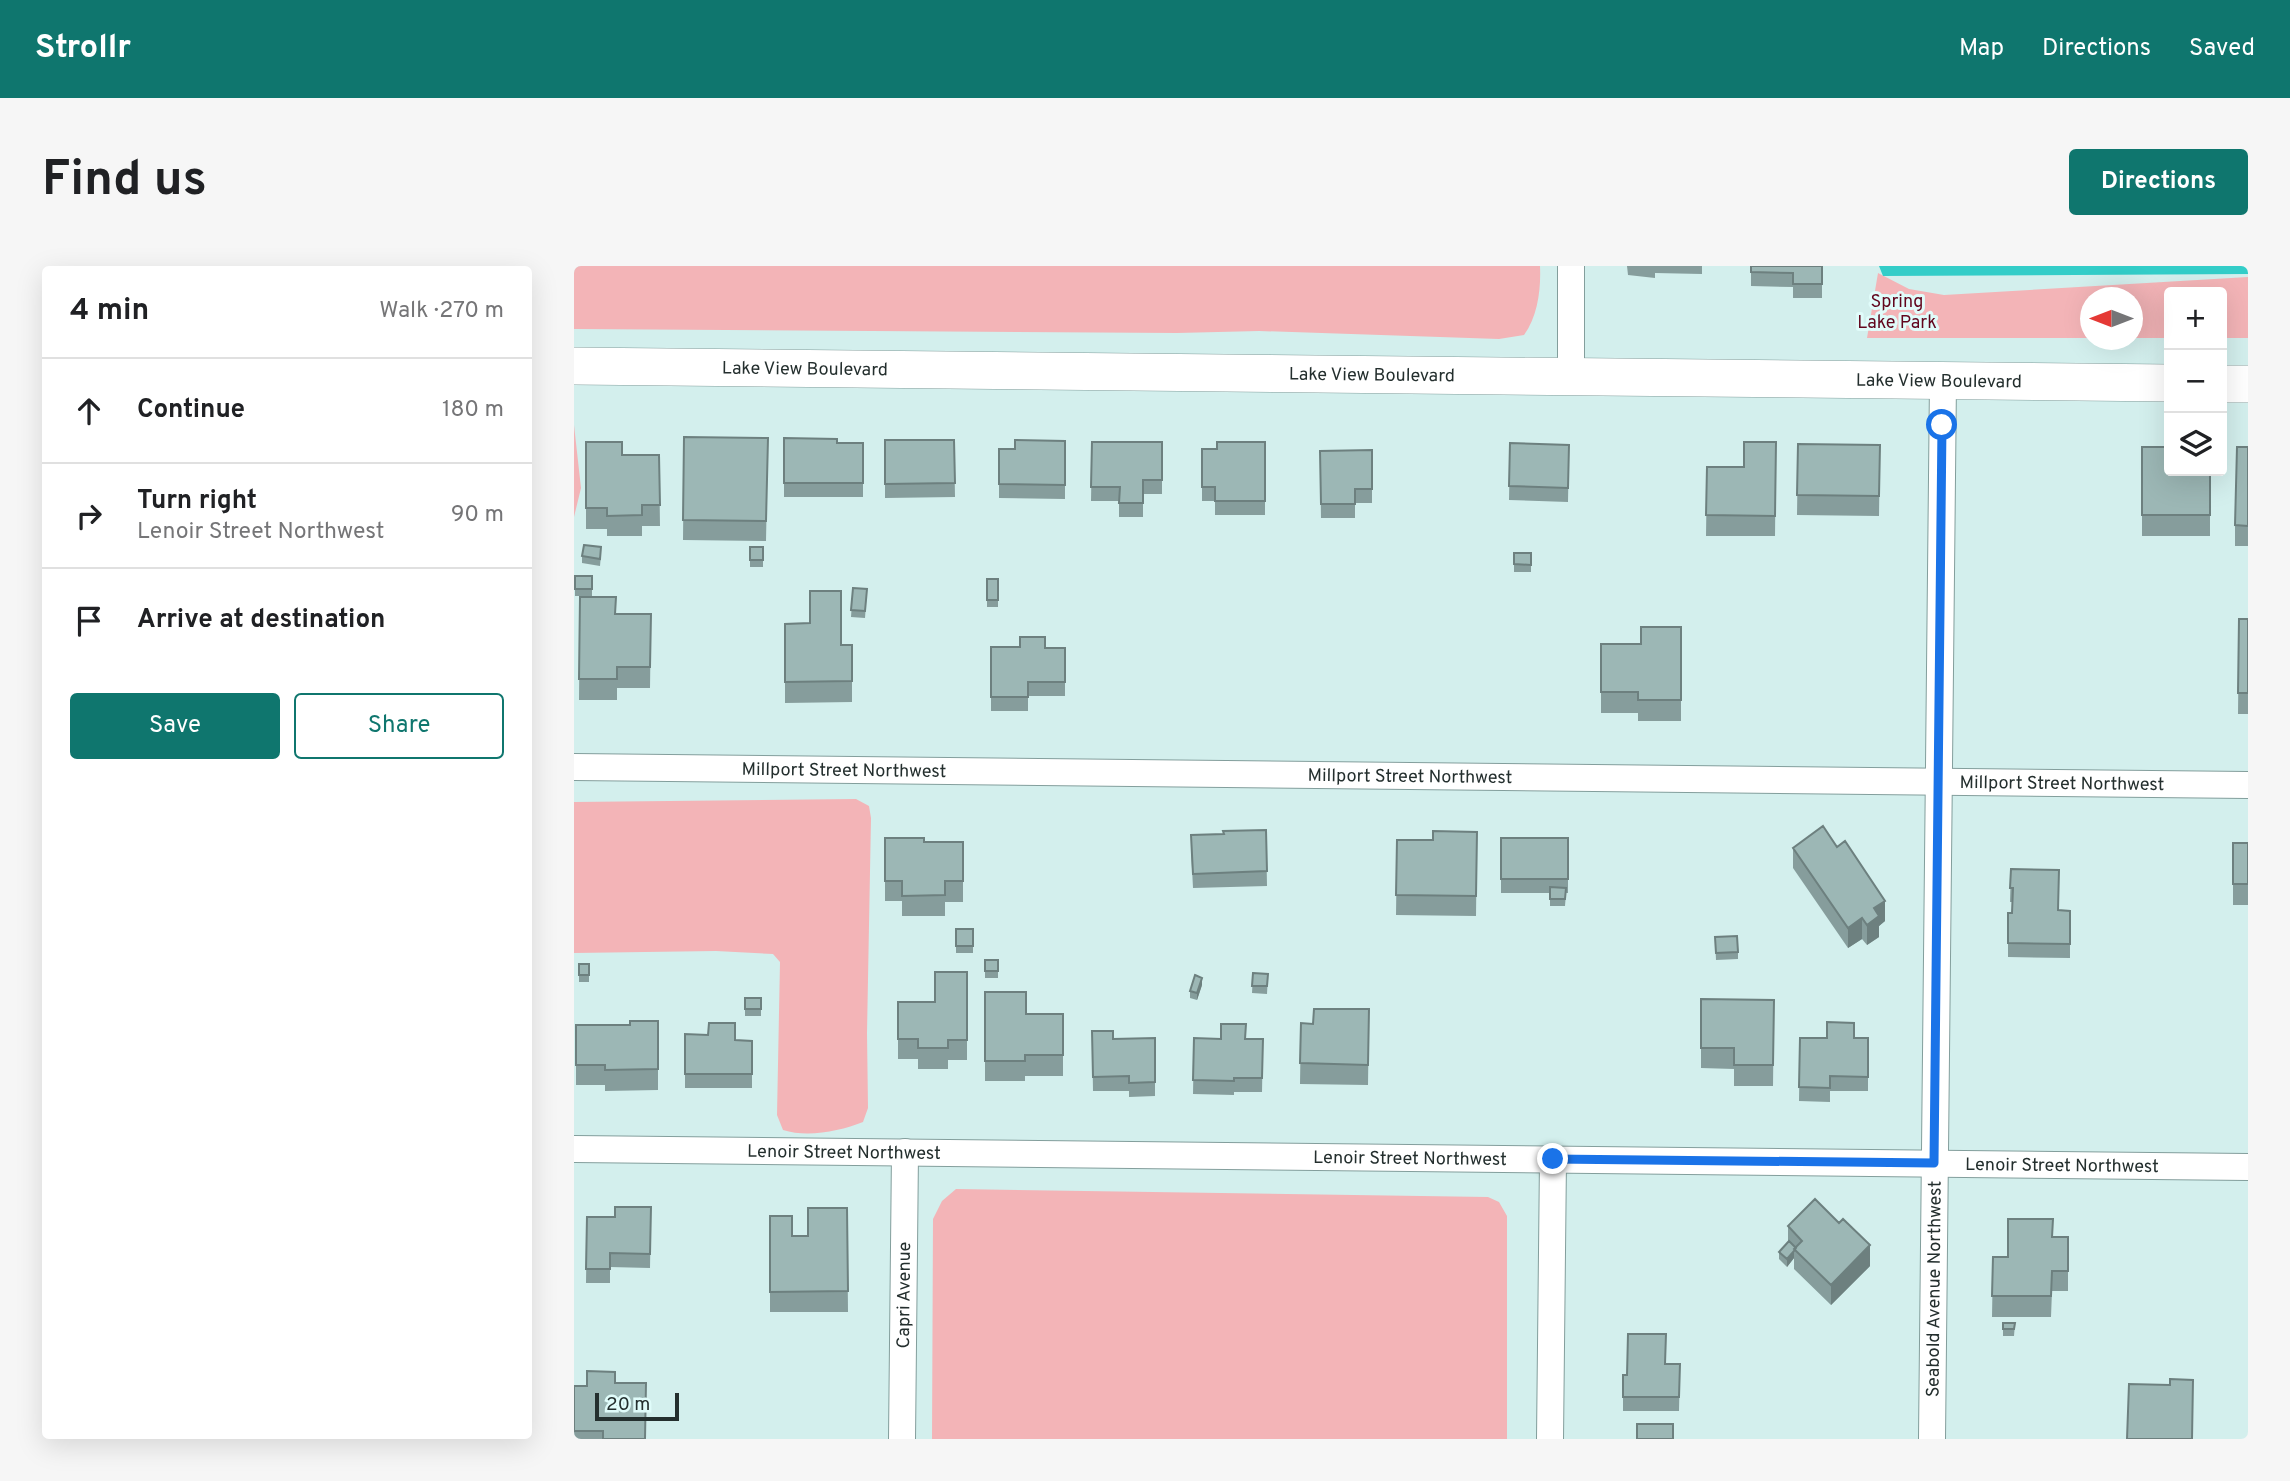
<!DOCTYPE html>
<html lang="en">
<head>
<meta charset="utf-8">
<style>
  body { margin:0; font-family:Overpass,sans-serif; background:#f6f6f6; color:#202124 }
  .controls { position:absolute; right:21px; top:21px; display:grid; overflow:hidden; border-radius:7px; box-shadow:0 7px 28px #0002 }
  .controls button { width:63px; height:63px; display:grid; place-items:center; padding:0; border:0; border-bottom:2px solid #e0e0e0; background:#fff; color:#202124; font:35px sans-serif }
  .compass { position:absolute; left:1506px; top:21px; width:63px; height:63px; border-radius:50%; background:#fff; box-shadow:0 7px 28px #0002; rotate:270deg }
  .scale { position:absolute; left:21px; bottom:18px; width:84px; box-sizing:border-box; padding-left:7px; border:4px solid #242f2e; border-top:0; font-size:19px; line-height:24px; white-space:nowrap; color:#242f2e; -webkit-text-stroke:5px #e0fcfa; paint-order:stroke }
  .stop { position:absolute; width:21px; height:21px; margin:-16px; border:5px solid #1a73e8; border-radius:50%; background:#fff }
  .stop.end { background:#1a73e8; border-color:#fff; box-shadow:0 2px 7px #0008 }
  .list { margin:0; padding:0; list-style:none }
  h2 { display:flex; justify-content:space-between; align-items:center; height:91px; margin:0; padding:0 28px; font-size:30px }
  h2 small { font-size:23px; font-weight:400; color:#757577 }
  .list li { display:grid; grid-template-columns:46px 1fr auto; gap:21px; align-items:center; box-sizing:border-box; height:105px; padding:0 28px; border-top:2px solid #e0e0e0 }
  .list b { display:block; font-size:26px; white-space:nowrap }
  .list p { margin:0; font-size:23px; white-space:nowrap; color:#757577 }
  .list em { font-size:23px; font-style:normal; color:#757577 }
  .actions { display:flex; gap:14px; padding:21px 28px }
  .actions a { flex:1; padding:16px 0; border:2px solid #0f766e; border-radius:7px; text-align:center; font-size:24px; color:#0f766e }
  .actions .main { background:#0f766e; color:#fff }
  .icon { flex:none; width:38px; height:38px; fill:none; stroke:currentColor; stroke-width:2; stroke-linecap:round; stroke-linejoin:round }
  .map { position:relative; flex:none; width:1674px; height:1173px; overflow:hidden; border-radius:7px }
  header { display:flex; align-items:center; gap:42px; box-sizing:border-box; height:98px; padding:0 35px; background:#0f766e; color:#fff }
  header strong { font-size:33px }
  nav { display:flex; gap:38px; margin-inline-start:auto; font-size:24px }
  .intro { display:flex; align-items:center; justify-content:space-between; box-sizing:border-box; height:168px; padding:0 42px }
  h1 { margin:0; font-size:49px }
  .button { padding:18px 32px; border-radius:7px; background:#0f766e; color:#fff; font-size:24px; font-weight:700 }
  main { display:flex; gap:42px; padding:0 42px }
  aside { flex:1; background:#fff; border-radius:7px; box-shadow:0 7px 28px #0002 }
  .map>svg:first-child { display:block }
</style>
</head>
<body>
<header>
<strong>Strollr</strong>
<nav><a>Map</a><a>Directions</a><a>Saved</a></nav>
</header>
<div class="intro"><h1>Find us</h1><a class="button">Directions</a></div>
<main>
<aside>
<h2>4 min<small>Walk · 270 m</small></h2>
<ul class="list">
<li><svg class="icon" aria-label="ahead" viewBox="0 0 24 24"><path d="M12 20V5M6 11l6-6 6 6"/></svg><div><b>Continue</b></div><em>180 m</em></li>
<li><svg class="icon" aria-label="right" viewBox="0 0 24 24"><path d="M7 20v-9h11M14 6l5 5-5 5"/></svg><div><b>Turn right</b><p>Lenoir Street Northwest</p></div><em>90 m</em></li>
<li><svg class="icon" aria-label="arrive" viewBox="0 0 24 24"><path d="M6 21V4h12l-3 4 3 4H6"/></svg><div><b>Arrive at destination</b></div></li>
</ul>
<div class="actions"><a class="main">Save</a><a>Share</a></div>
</aside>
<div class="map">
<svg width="1674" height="1173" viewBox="0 0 1674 1173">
  <rect width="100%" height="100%" fill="#d3efed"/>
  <path fill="#f3b4b7" d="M0 0H966C967 23 964 50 950 69L925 73 685 65 603 67 0 63Z
    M1304 7 1335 23 1370 29 1674 11V72H1648V26H1595V72H1559V32H1517L1516 72H1293Z
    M0 159 7 222 0 251Z
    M282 533 295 540 297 552 293 767 294 842 289 856C266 865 234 872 209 864L203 849 206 696 199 688 142 685 0 687V536Z
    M382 923 914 931 925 936 933 950V1173H358L359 953 368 935Z"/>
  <path fill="#33cdc8" d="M1305 0H1674V8L1309 10Z"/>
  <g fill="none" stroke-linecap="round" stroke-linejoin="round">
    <g stroke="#839e9c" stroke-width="28">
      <g id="street">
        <path d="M997 0V111"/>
        <path id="s1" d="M0 501 1674 519"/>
        <path id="s2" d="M0 883 1674 901"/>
        <path id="s3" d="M328 1173 331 886"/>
        <path d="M976 1173 979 893"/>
        <path id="s4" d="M1358 1173 1369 115"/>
      </g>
    </g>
    <g stroke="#839e9c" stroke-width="38">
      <g id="secondary">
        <path id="s5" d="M0 100 1595 117"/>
        <path d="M1648 118H1674"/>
      </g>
    </g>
    <use href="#street" stroke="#fff" stroke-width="26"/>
    <use href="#secondary" stroke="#fff" stroke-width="37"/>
  </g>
  <path fill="#869d9c" d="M1053 0H1128V8L1081 7V12L1054 9Z
    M1177 0H1248V32H1219V21L1177 20Z
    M110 171 194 172 192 275 109 274Z
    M210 172 263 177H289V231H210Z
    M311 174H380L381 231 311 232Z
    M491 175V233L425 232V183H441Z
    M12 176 48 189H85L86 260H68V270H33V263H12Z
    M518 176H588V228H569V251H545V235H517Z
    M691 176V249H641V235H628V183H643Z
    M1202 176 1201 270H1132L1133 201H1170Z
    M936 177 995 179 994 236 935 234Z
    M1224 178 1306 179 1305 250 1223 249Z
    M1568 181 1595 205H1636V270H1568Z
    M1674 181V280H1661V259Z
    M798 184V237H781V252H747L746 185Z
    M176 281H189V301H176Z
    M940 287H957V306H940Z
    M27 288 26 300 8 297V290Z
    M1 310H18V330H1Z
    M413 313H424V341H413Z
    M279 322 293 323 291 352 277 351Z
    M6 331 42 348H77L76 422H43V434H5Z
    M1665 353H1674V448H1664Z
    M211 358 267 379H278V436L211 437Z
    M1107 361V455H1064V447H1027V378H1067Z
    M417 381 491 382V430H454V445H417Z
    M692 564 693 620 619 622 617 583 649 568Z
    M903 566 902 650 822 649 823 574H859Z
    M311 572 350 576H389V636H371V650H328V635H311Z
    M927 572H994V627H992L991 640H976V627H927Z
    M1659 577H1674V639H1659Z
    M1219 582 1311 655 1305 660V671L1293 679 1288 673 1274 682 1219 602Z
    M1437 603 1484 644 1496 645V692L1434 691V647H1438V636H1436Z
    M382 663H399V687H382Z
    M1141 671 1164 686V693L1142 694Z
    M411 694H424V712H411Z
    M5 698H15V716H5Z
    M393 706V794H374V803H344V793H324V736H361Z
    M679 707 694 708 693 728 678 727Z
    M628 719 623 734 616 732V725Z
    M411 726 452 748H489V810H451V815H411Z
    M171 732H187V750H171Z
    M1127 733 1200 734 1199 820H1160V803L1127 802Z
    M795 743 794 819 726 818 727 757 739 758Z
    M84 755V824L31 825V819H2V759H56Z
    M518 765 539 773 581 772V830L555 831V825H519Z
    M111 768 161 774 178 775V822H111Z
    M620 772 689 773 688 826H660V829L619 828Z
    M1226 772H1294V825H1256V836L1225 835Z
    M77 941 76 1002 36 1001V1017H12L13 951H41Z
    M273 942 274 1046H196V950L218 970H234Z
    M1214 960 1296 1000 1257 1039 1220 1003V992L1213 1001 1205 993V986L1214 976Z
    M1479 971H1494V1025H1478L1477 1051H1418L1419 991H1434Z
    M1429 1057H1441L1440 1070H1429Z
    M1092 1098H1106L1105 1145H1049V1109H1053Z
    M41 1117 72 1173H0V1120Z"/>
  <path fill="#6d807f" d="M1311 635V655L1305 660V671L1293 679V659L1300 642Z
    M1288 652V673L1274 682V662Z
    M628 712V719L623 734V727Z
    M1296 979V1000L1257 1039V1019Z
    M1220 985V992L1213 1001V993Z"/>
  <path fill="#9cb7b5" stroke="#6d807f" stroke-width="2" d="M1177 0H1248V18H1219V7L1177 6Z
    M110 171 194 172 192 255 109 254Z
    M210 172 263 173V177H289V217H210Z
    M311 174H380L381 217 311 218Z
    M441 174 491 175V219L425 218V183H441Z
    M12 176H48V189H85L86 239H68V249L33 250V242H12Z
    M518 176H588V214H569V237H545L546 221H517Z
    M643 176H691V235H641V221H628V183H643Z
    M1170 176H1202L1201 250 1132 249 1133 201H1170Z
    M936 177 995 179 994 222 935 220Z
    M1224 178 1306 179 1305 230 1223 229Z
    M1568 181H1595V205H1636V249H1568Z
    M1663 181H1674V260L1661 259Z
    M798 184V223H781V238H747L746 185Z
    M10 279 27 281 26 293 8 290Z
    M176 281H189V294H176Z
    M940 287H957V299L940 298Z
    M1 310H18V323H1Z
    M413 313H424V334H413Z
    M279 322 293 323 291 345 277 344Z
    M236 325H267V379H278V415L211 416V358L236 357Z
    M6 331H42L41 348H77L76 401H43V413H5Z
    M1665 353H1674V427H1664Z
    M1067 361H1107V434H1064V426H1027V378H1067Z
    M446 371H471V382H491V416H454V431H417V381H446Z
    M1249 560 1263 581 1271 575 1311 635 1300 642 1305 650 1293 659 1288 652 1274 662 1219 582Z
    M692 564 693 605 619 608 617 569 650 568 649 565Z
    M859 565 903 566 902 630 822 629 823 574H859Z
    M311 572H350V576H389V615H371V629L328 630V615H311Z
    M927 572H994V613H927Z
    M1659 577H1674V618H1659Z
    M1437 603 1485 604 1484 644 1496 645V678L1434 677V647H1438L1439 622H1436Z
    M976 621 992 622 991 633H976Z
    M382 663H399V680H382Z
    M1163 670 1164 686 1142 687 1141 671Z
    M411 694H424V705H411Z
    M5 698H15V709H5Z
    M361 706H393V774H374V782H344V773H324V736H361Z
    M679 707 694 708 693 720H678Z
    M621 709 628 712 623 727 616 725Z
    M411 726H452V748H489V789H451V795H411Z
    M171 732H187V743H171Z
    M1127 733 1200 734 1199 799H1160V782H1127Z
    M740 743H795L794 799 726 797 727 757 739 758Z
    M56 755H84V803L31 804V799H2V759H56Z
    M1253 756 1280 757V772H1294V811L1256 810V822L1225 821 1226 772H1253Z
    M135 757H161V774L178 775V808H111V768L134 769Z
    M647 758H672L671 773H689L688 812H660V815L619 814 620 772 647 773Z
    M518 765H539V773L581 772V816L555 817V810L519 811Z
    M1241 933 1265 957 1269 953 1296 979 1257 1019 1220 983 1228 975 1214 960Z
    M41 941H77L76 988 36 987V1003H12L13 951H41Z
    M234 942H273L274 1025 196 1026V950H218V970H234Z
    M1434 953H1479L1478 971H1494V1005H1478L1477 1030H1418L1419 991H1434Z
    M1215 975 1222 982 1220 985 1213 993 1205 986Z
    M1429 1057H1441L1440 1063H1429Z
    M1054 1068H1092L1091 1098H1106L1105 1131H1049V1109H1053Z
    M13 1105 41 1106V1117H72L71 1173H29V1165H0V1120H13Z
    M1596 1113 1619 1114 1618 1173H1553L1555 1118 1596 1119Z
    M1063 1158H1099V1173H1063Z"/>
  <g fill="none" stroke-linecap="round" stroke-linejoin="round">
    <path stroke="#1a73e8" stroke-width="9" d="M979 893 1360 897 1368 159"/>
  </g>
  <g text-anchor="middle" stroke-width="6" stroke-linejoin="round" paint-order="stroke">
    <g font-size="18" fill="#62061d" stroke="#e0fcfa">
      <text x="1323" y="41">Spring<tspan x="1323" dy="21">Lake Park</tspan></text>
    </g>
    <g font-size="18" fill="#242f2e" stroke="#e0fcfa">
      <text dy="6" stroke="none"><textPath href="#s5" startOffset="231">Lake View Boulevard</textPath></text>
      <text dy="6" stroke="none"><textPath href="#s5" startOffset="798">Lake View Boulevard</textPath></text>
      <text dy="6" stroke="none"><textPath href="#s5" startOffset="1365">Lake View Boulevard</textPath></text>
      <text dy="6" stroke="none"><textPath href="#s1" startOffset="270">Millport Street Northwest</textPath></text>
      <text dy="6" stroke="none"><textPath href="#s1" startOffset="836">Millport Street Northwest</textPath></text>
      <text dy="6" stroke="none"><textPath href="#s1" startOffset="1488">Millport Street Northwest</textPath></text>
      <text dy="6" stroke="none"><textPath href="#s2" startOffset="270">Lenoir Street Northwest</textPath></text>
      <text dy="6" stroke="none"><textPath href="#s2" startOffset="836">Lenoir Street Northwest</textPath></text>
      <text dy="6" stroke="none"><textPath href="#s2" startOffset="1488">Lenoir Street Northwest</textPath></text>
      <text dy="6" stroke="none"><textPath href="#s4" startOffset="150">Seabold Avenue Northwest</textPath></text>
      <text dy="6" stroke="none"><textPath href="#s3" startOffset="144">Capri Avenue</textPath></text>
    </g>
  </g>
</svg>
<div class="controls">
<button>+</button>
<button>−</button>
<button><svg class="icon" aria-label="layers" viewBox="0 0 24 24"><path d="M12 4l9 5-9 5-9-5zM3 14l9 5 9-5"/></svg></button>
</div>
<svg class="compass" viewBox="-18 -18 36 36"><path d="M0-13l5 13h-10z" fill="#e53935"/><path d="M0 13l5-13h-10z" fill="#757577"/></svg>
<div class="scale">20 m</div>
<div class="stop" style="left:1368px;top:159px"></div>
<div class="stop end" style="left:979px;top:893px"></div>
</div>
</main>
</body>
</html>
